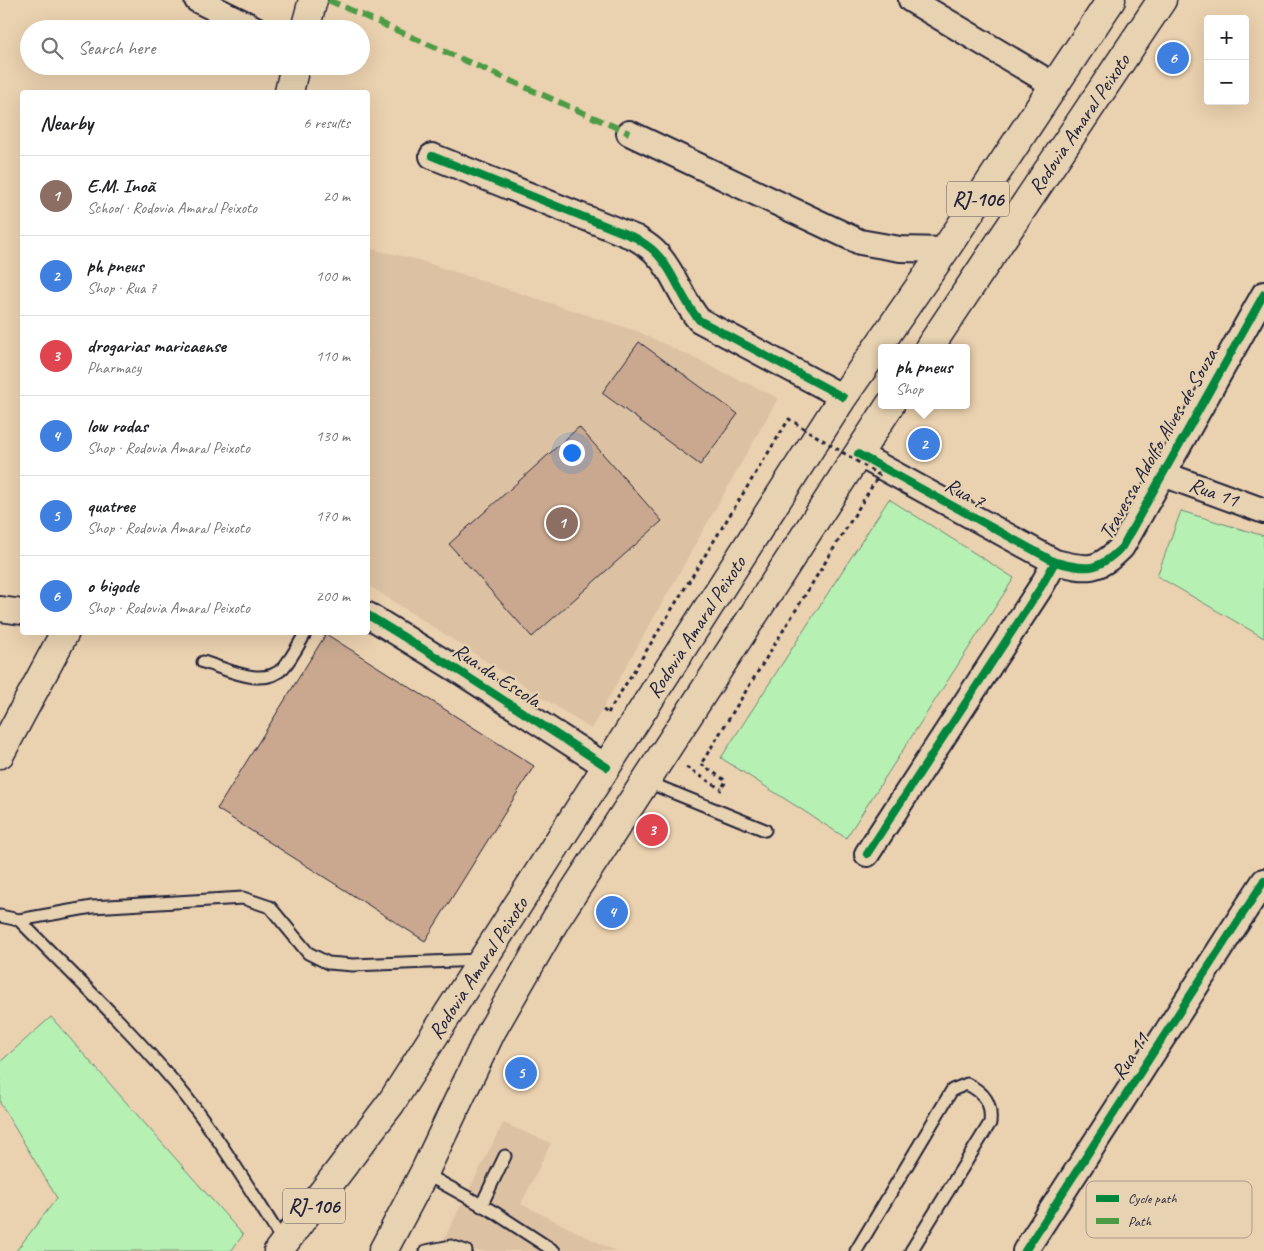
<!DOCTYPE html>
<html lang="en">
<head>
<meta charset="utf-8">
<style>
  body { margin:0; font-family:Caveat,sans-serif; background:#f6f6f6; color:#202124 }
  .controls { position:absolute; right:15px; top:15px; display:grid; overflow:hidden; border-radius:5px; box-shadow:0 5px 20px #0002 }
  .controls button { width:45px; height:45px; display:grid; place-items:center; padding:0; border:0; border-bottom:1px solid #e0e0e0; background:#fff; color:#202124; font:25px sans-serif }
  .you { position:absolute; left:571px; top:452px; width:18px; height:18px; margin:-12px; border:4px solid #fff; border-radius:50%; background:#1a73e8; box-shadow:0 0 0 8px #1a73e833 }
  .badge { display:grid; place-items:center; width:32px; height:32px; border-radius:50%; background:#1f6fb2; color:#fff; font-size:16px; font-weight:700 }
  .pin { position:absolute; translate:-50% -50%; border:2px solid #fff; box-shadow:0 1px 5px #0006 }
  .popup { position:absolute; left:878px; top:344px; width:92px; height:65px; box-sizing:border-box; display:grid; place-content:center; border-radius:5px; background:#fff; filter:drop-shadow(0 1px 4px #0005); font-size:16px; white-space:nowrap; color:#757577 }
  .popup b { font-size:19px; color:#202124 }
  .popup::after { content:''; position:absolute; left:50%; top:100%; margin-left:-10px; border:10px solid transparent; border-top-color:#fff }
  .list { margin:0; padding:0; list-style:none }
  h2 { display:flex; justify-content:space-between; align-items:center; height:65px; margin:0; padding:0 20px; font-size:21px }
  h2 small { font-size:16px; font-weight:400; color:#757577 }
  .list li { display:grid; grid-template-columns:32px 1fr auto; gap:15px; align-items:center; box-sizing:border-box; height:80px; padding:0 20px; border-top:1px solid #e0e0e0 }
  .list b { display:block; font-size:19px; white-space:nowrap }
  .list p { margin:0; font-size:16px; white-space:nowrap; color:#757577 }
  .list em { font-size:16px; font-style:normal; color:#757577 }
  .icon { flex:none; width:28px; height:28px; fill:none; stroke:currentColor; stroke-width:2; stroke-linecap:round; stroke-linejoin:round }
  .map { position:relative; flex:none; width:1264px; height:1251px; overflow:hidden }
  .search { position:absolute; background:#fff; box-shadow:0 5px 20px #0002; left:20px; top:20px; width:350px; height:55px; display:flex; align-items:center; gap:12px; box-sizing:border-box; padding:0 18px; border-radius:28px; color:#757577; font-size:19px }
  .panel { position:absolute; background:#fff; box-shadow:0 5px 20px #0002; left:20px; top:90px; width:350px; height:545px; border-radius:5px }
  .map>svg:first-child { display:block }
</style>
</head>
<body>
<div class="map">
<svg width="1264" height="1251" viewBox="0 0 1264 1251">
  <rect width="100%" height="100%" fill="#ead1af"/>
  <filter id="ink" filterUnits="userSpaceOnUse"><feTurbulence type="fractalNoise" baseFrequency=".02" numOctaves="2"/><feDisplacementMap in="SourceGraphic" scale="10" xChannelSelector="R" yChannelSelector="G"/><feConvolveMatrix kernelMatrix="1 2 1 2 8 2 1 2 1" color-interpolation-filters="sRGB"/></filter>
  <g filter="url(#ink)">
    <path fill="#dcc2a3" d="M368 248 418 260 639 332 778 398 591 729 368 585Z
      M503 1123 551 1143 521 1204 615 1251H438Z"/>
    <path fill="#b6f0b3" stroke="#6c8977" d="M889 499 1014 578 846 838 721 758Z
      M1181 511 1264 536V638L1157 576Z
      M51 1017 243 1235 231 1251H16L57 1198 0 1103V1062Z"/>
    <path fill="#c9a88f" stroke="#22223b" d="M639 342 738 414 700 465 602 393Z
      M579 427 662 521 532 637 449 544Z
      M326 634 534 766 425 941 217 809Z"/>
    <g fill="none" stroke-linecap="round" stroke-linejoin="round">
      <g stroke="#22223b" stroke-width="15">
        <path id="service" d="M203 662C225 668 263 689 283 668 292 658 299 644 306 632
          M645 781 765 830
          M0 916 19 920 92 907 243 898 270 907 308 953 328 963 353 965 480 960
          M19 920C72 974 126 1025 175 1083 216 1132 249 1188 284 1243
          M424 1173 494 1212 554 1251
          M481 1206 505 1156
          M426 1251 451 1246 466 1251
          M856 1251 952 1090 967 1084C985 1093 992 1103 990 1123L911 1251"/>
      </g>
      <g stroke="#22223b" stroke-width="28">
        <path id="minor" d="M197 0 256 29
          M911 0 1054 85
          M629 133 860 242 900 249 945 250
          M432 156 636 238C642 242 649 246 654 251 674 270 681 299 699 320L843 397
          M858 454 1055 562C1088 570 1097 572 1122 547L1264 294
          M1163 474 1264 511
          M0 609 22 612
          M368 615 459 671 607 767
          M867 854 1041 587 1055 562
          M1025 1251 1264 881"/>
      </g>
      <g stroke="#22223b" stroke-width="31">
        <path id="tertiary" d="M305 29 313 0
          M289 92 295 66
          M0 754 65 632"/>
      </g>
      <g stroke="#22223b" stroke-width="31">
        <path id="trunk" d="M929 348 1162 0
          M278 1251 391 1103 843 397 945 250 1111 0
          M383 1251 424 1173 491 1032 556 919 890 405"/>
      </g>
      <path stroke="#22223b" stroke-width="3" stroke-dasharray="4 4" stroke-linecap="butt" d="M603 710 608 713
        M701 764 726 781 720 791
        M686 767 721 789"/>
      <use href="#service" stroke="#e7d2b1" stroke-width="11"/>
      <use href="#minor" stroke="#e7d2b1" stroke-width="24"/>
      <use href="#tertiary" stroke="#e7d2b1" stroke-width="28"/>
      <use href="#trunk" stroke="#e7d2b1" stroke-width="28"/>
      <path stroke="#22223b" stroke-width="3" stroke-dasharray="4 4" stroke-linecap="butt" d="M608 713 789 419 879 475 701 764"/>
      <path stroke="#4d9b45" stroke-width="6" stroke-dasharray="12 6" stroke-linecap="butt" d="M328 0 629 133"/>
      <g stroke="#e7d2b1" stroke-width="11">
        <path id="cycleway" d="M432 156 636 238C642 242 649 246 654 251 674 270 681 299 699 320L843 397
          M858 454 1055 562C1088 570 1097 572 1122 547L1264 294
          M368 615 459 671 607 767
          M867 854 1041 587 1055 562
          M1025 1251 1264 881"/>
      </g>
      <use href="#cycleway" stroke="#00873e" stroke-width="8"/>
    </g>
  </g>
  <g text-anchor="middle" stroke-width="4.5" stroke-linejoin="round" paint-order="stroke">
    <g fill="#e7d2b1" stroke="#5d575e" stroke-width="1">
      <rect x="947" y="181.5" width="62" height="35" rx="4"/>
      <rect x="283" y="1188.5" width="62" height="35" rx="4"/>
    </g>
    <g font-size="20" font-weight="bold" fill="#22223b">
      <text x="978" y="206">RJ-106</text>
      <text x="314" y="1213">RJ-106</text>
    </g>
    <g font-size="21" fill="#22223b" stroke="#e7d2b1">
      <text transform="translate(1079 124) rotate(-56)" y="7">Rodovia Amaral Peixoto</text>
      <text transform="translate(1158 444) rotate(-60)" y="7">Travessa Adolfo Alves de Souza</text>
      <text transform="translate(1214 492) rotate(20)" y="7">Rua 11</text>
      <text transform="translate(965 493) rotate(29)" y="7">Rua 7</text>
      <text transform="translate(696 627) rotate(-57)" y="7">Rodovia Amaral Peixoto</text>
      <text transform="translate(497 675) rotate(33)" y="7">Rua da Escola</text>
      <text transform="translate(478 968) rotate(-57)" y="7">Rodovia Amaral Peixoto</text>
      <text transform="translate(1130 1056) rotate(-57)" y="7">Rua 11</text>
    </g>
  </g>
  <rect x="1086" y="1181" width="166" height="57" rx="8" fill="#e7d2b1" stroke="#ac9d8e" stroke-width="1"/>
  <rect x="1096" y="1195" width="23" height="7" fill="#00873e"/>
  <rect x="1096" y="1218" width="23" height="6" fill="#4d9b45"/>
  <g font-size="14" fill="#22223b">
    <text x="1128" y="1203">Cycle path</text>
    <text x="1128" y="1226">Path</text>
  </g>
</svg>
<div class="controls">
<button>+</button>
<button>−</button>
</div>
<div class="you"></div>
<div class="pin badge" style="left:562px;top:523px;background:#8d6e63">1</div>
<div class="pin badge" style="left:924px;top:444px;background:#3f7fe0">2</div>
<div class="popup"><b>ph pneus</b>Shop</div>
<div class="pin badge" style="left:652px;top:830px;background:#e0444e">3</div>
<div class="pin badge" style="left:612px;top:912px;background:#3f7fe0">4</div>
<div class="pin badge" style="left:521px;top:1073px;background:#3f7fe0">5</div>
<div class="pin badge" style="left:1173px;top:58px;background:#3f7fe0">6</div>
<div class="search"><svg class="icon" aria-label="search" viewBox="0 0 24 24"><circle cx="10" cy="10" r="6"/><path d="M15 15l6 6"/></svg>Search here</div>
<section class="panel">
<h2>Nearby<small>6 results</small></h2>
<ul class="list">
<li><span class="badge" style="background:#8d6e63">1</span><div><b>E.M. Inoã</b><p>School · Rodovia Amaral Peixoto</p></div><em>20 m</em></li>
<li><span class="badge" style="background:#3f7fe0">2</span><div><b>ph pneus</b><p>Shop · Rua 7</p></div><em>100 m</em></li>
<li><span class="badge" style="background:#e0444e">3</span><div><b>drogarias maricaense</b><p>Pharmacy</p></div><em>110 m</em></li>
<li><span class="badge" style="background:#3f7fe0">4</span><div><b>low rodas</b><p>Shop · Rodovia Amaral Peixoto</p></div><em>130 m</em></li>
<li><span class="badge" style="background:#3f7fe0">5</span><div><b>quatree</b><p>Shop · Rodovia Amaral Peixoto</p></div><em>170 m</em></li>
<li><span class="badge" style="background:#3f7fe0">6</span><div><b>o bigode</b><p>Shop · Rodovia Amaral Peixoto</p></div><em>200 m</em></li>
</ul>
</section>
</div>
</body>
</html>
